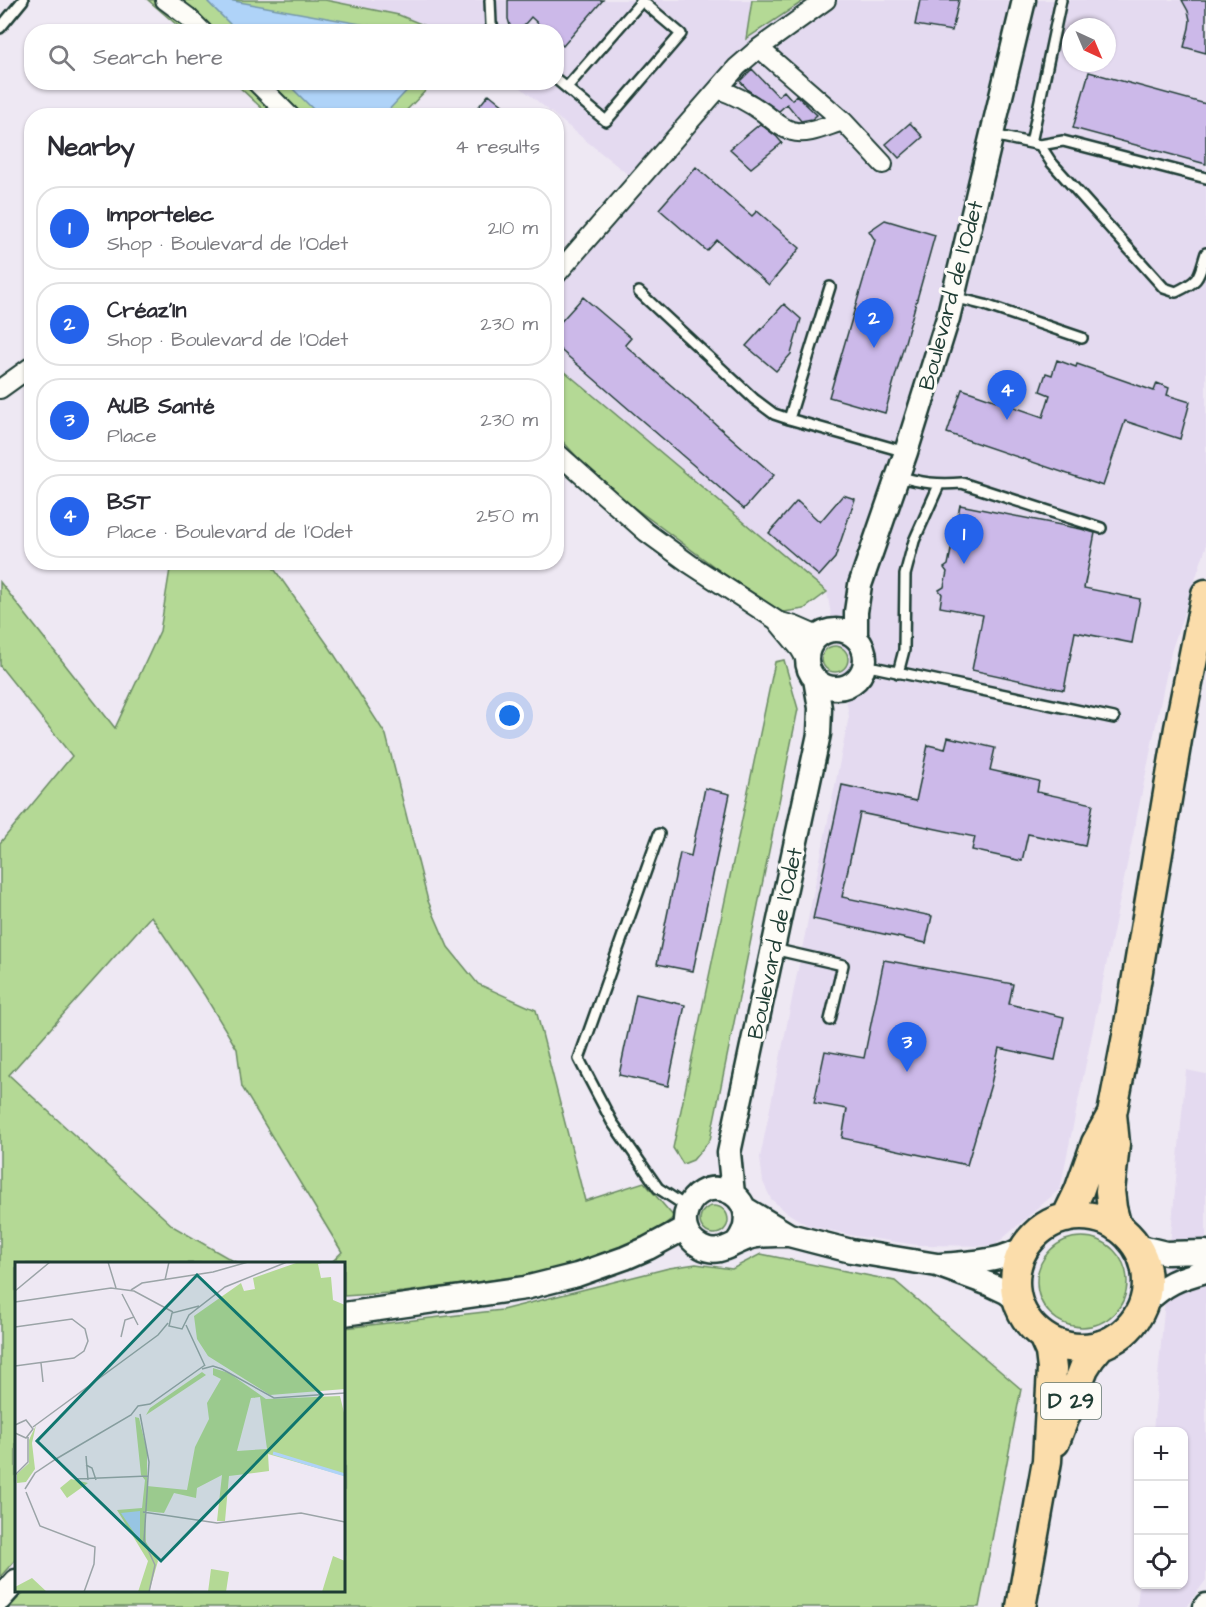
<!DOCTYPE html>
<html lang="en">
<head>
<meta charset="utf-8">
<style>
  body { margin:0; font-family:"Architects Daughter",sans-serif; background:#f2f2f3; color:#2b2b33 }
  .controls { position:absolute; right:18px; bottom:18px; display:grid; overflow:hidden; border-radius:12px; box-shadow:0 2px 4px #0004 }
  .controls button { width:54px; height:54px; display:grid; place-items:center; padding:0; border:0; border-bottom:2px solid #e1e1e2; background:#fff; color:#2b2b33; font:30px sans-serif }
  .compass { position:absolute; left:1062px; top:18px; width:54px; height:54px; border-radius:50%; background:#fff; box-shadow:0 2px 4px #0004; rotate:136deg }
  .you { position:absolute; left:510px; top:716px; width:21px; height:21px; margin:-15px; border:4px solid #fff; border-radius:50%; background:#1a73e8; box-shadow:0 0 0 9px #1a73e833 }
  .badge { display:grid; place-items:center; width:39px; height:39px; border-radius:50%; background:#2563eb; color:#fff; font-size:20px; font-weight:700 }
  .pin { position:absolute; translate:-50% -50px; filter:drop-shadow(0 2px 3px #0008) }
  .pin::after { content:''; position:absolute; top:32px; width:21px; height:18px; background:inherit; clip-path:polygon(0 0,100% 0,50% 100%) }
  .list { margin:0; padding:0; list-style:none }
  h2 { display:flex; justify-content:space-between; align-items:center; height:78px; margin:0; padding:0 24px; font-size:26px }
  h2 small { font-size:20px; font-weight:400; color:#7c7c81 }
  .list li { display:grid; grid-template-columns:39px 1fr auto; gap:18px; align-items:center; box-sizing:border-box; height:84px; margin:0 12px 12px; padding:0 12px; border:2px solid #e1e1e2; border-radius:24px }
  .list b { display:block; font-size:22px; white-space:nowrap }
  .list p { margin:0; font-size:20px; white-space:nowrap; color:#7c7c81 }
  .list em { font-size:20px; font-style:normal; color:#7c7c81 }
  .icon { flex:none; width:33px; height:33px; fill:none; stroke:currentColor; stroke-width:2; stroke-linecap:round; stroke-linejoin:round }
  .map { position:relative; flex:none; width:1206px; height:1607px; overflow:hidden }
  .search { position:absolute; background:#fff; box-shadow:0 2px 4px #0004; left:24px; top:24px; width:540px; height:66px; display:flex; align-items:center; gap:15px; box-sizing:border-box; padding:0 21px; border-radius:24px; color:#7c7c81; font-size:22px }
  .panel { position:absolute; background:#fff; box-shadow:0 2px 4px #0004; left:24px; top:108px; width:540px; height:462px; border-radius:24px }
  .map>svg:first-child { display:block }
</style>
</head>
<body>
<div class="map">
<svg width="1206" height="1607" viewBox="0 0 1206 1607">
  <rect width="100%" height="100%" fill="#eee8f3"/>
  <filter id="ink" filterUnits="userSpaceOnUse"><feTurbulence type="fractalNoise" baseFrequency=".0167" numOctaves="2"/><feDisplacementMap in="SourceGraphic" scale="12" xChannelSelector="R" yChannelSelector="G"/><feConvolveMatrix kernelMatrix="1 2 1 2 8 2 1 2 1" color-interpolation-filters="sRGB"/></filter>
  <g filter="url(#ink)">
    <path fill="#e4daf0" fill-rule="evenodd" d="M325 0H1206V547L1171 652 1060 1189 994 1246 918 1245 855 1236 807 1225 786 1212 771 1199 763 1182 760 1158 849 716 827 592 557 365V285L642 186 515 83 556 82V32L438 31 399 15ZM1071 27H1107V63H1071Z
      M1186 1070 1206 1074V1580L1186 1607H1137L1139 1585 1184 1584V1432L1153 1431Z"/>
    <path fill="#b4d995" stroke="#6a8b64" stroke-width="1.5" d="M148 0H325L399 15 438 31H184Z
      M752 0H805L746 39Z
      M235 83H433L401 116 269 115Z
      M557 365 827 592 804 609 777 613 601 483 557 435Z
      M171 563H270L330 648 386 735 428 901 448 947 478 984 536 1010 585 1201 644 1182 674 1217 647 1238 571 1269 404 1292 344 1296V1264L331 1263 342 1252 242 1087 237 1049 205 996 151 916 9 1075 174 1227 237 1263 16 1264V1559L0 1577V843L72 756 0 666V582L115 728 160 631Z
      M822 659a13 13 0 1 1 26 0a13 13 0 1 1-26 0Z
      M784 660 798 709 710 1140 693 1160 683 1164 673 1148 775 662Z
      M700 1220a14 14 0 1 1 28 0a14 14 0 1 1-28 0Z
      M1037 1282a45 45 0 1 1 90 0a45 45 0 1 1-90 0Z
      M761 1254 895 1281 1021 1389 979 1607H9L23 1591 344 1590V1328L502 1310 669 1268 696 1264 732 1269Z"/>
    <path fill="#afd3f8" stroke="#7597aa" stroke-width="1.5" d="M211 0H228L399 31H237L208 2Z
      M287 83H414L383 116 319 115Z"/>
    <path fill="#ccb9e9" stroke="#1f3d34" stroke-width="1.5" d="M508 0H603L563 46 556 40V32H547L531 17 518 32H512L508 19Z
      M920 0H959L952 31 915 25Z
      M1182 0H1206V53L1184 47 1189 28 1190 20 1188 11Z
      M752 69 778 96 784 91 792 100 796 95 817 115 812 119 801 121 787 104 779 111 748 90 740 81Z
      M1089 72 1206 104V164L1073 128Z
      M489 94 516 116H471Z
      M910 123 923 137 899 158 886 144Z
      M760 124 777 137 782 143 751 168 730 149Z
      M696 167 752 216 757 211 800 248 769 285 717 240 707 251 659 209Z
      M885 220 935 235 885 413 829 397 875 240 869 231Z
      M583 297 631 338 625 345 774 475 744 509 556 346V327Z
      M784 304 801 319 791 354 776 371 746 346Z
      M1057 360 1076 367 1077 364 1154 391 1157 383 1169 388 1167 395 1190 402 1180 439 1125 421 1103 486 947 433 962 389 1043 417 1050 395 1040 391 1046 373 1052 375Z
      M843 495 855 499 835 558 819 576 769 533 797 501 820 522Z
      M960 505 1081 529 1095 533 1084 588 1140 599 1132 643 1075 632 1064 690 972 670 983 615 940 607 942 594 939 590 944 587 947 572 944 568 948 565Z
      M948 737 995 748 990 770 1039 781 1037 792 1093 804 1085 846 1028 834 1022 861 972 850 975 837 860 813 842 897 932 916 926 943 813 919 842 785 916 801 928 745 945 749Z
      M705 788 730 794 693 971 657 964 680 853 691 856Z
      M884 960 1013 984 1009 1004 1064 1017 1055 1060 999 1048 991 1084 967 1165 842 1138 847 1109 814 1103 825 1051 864 1058Z
      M636 994 685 1005 668 1086 619 1075Z"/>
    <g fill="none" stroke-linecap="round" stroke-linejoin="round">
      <g stroke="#1f3d34" stroke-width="14">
        <path id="service" d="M490 0 491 24 496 32
          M0 28 23 0
          M556 79 606 121 681 34 642 1 567 87
          M993 135 1040 145 1063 141 1206 178
          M1031 143 1061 0
          M1040 145 1051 162 1164 288 1176 292C1201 280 1198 278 1206 253
          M830 287 789 419 906 452
          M639 292 754 399 774 414 789 419
          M953 297 985 305 1082 338
          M897 476C922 483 937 485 962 483L1101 528
          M864 665 1114 718
          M898 673 904 650 905 575 914 541 939 485
          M659 834 579 1059 612 1122 658 1188 687 1207
          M773 949 843 965 830 1020"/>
      </g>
      <g stroke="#1f3d34" stroke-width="22">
        <path id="minor" d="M165 0 188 17 203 32
          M759 48 843 121 883 164
          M256 82 290 116
          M718 89C735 95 750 103 764 113 773 120 781 128 792 131 808 136 828 125 843 121
          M556 275 737 67 759 48 826 0
          M0 389 32 366
          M556 452 646 532 690 564 776 620 800 649 807 661
          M777 621 795 626 818 636"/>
      </g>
      <g stroke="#1f3d34" stroke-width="27">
        <path id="tertiary" d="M807 659a29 29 0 1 1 58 0a29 29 0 1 1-58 0Z
          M856 637V612L860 585 906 452 948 318 1024 0
          M733 1194 729 1153 819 734 820 708 815 679
          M744 1208 789 1235 851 1251 937 1265 989 1284 1006 1292 1018 1301
          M737 1242C751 1224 749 1198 724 1190 689 1180 669 1230 701 1247 720 1258 734 1241 752 1237 764 1234 776 1235 789 1235
          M1137 1246 1166 1253 1206 1252
          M941 1265C970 1262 1001 1263 1026 1246
          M1144 1304C1166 1283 1177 1279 1206 1271
          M344 1314 525 1288 577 1275 625 1258 648 1248 685 1228
          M0 1599 16 1581
          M1205 1607 1206 1605"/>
      </g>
      <g stroke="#1f3d34" stroke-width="33">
        <path id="primary" d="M1015 1282a66 66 0 1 1 132 0a66 66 0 1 1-132 0Z
          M1066 1218 1079 1191 1096 1143 1111 1116
          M1117 1227 1112 1208 1110 1191 1115 1144 1112 1114 1127 1036 1179 728 1206 594
          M1055 1442 1084 1368 1091 1357 1101 1345
          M1021 1607 1047 1461 1052 1369 1050 1352 1043 1336"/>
      </g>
      <use href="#service" stroke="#fdfcf7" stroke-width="9"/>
      <use href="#minor" stroke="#fdfcf7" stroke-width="18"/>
      <use href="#tertiary" stroke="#fdfcf7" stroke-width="22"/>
      <use href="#primary" stroke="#fbddab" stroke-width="28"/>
    </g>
  </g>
  <g text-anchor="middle" stroke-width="6" stroke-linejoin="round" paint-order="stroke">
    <rect fill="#fdfcf7" stroke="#62766e" stroke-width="1.5" x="1041" y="1383" width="60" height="36" rx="4.5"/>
    <g font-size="21" font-weight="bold" fill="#1f3d34">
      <text x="1071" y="1408">D 29</text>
    </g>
    <g font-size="22" fill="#1f3d34" stroke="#fdfcf7">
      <text transform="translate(950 295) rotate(-75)" y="8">Boulevard de l'Odet</text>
      <text transform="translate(774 943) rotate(-78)" y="8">Boulevard de l'Odet</text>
    </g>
  </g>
  <g transform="translate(15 1262)">
    <rect width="330" height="330" fill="#eee8f3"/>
    <path d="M284 0H311L303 2 306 16 316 15 318 38 330 43V127L255 133 193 94 182 77 179 54 226 21 229 29 240 27 238 16ZM198 106 214 111 251 137 325 134 330 155V214L253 192 254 209 214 214 210 259H202L207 213 182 226 181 236 159 231 149 251 130 249 131 280 143 299 134 330H123L133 299 102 248 127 246 130 218 126 213 120 155 124 156 132 189V224L172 228 180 185 194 157 192 141 206 117 198 113ZM245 135 252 187 222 189 236 136ZM187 110 191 113 131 153 135 146ZM21 163 17 181 20 207 11 220 2 221V212L14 201V178ZM56 217 73 221 52 236 45 226ZM318 294 330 299V330H307ZM196 307 214 310 211 330H193ZM17 316 32 330H0V325Z" fill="#b4d995" fill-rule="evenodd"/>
    <path d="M125 249V278H124L106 251Z" fill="#afd3f8"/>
    <path fill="none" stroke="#afd3f8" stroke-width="3" d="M258 191 330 213"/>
    <path fill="none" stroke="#9ba4a7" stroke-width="1.5" d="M93 0 101 26M150 18 154 0M116 28 127 21 198 10 233 0M0 29 35 0M107 32 123 63M0 40 96 26 119 29 158 50M184 44 157 51 154 64 167 67 174 53 210 25 272 0M171 63 190 104M0 65 57 57 70 67 73 79 69 89 59 96 0 104M106 75 110 58 119 55M26 101 28 120M187 107 198 104 207 107 259 136 330 131M125 152 134 200 129 279 140 303 134 330M0 163 11 158 18 167 11 176 0 171M18 165 143 73 153 61M71 194 73 218M71 203 77 206 81 218M0 213 13 200V175M60 217 133 214M10 227 20 211 41 197 116 153 123 144 135 142 190 103M11 230 25 264 80 285 79 302 69 330M128 250 202 261 286 251 330 260"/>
    <path fill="#0f766e" fill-opacity="0.15" stroke="#0f766e" stroke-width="3" d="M182 13 307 133 146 299 22 179Z"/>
    <rect width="330" height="330" fill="none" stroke="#1f3d34" stroke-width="3"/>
  </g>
</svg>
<div class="controls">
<button>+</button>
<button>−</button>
<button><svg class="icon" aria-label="locate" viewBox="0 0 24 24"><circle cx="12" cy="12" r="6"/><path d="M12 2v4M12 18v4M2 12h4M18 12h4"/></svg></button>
</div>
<svg class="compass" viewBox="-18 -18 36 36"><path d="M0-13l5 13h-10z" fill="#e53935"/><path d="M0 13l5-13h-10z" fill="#7c7c81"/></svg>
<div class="you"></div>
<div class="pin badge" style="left:964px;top:564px">1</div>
<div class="pin badge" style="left:874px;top:348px">2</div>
<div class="pin badge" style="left:907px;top:1072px">3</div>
<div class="pin badge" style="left:1007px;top:420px">4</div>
<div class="search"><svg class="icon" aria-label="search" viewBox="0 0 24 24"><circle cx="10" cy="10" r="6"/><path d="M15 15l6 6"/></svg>Search here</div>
<section class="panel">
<h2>Nearby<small>4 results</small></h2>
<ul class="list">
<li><span class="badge">1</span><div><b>Importelec</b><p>Shop · Boulevard de l'Odet</p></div><em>210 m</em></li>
<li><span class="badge">2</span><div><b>Créaz'In</b><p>Shop · Boulevard de l'Odet</p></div><em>230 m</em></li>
<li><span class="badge">3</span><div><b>AUB Santé</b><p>Place</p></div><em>230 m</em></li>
<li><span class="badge">4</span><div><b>BST</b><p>Place · Boulevard de l'Odet</p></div><em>250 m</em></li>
</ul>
</section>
</div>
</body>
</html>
